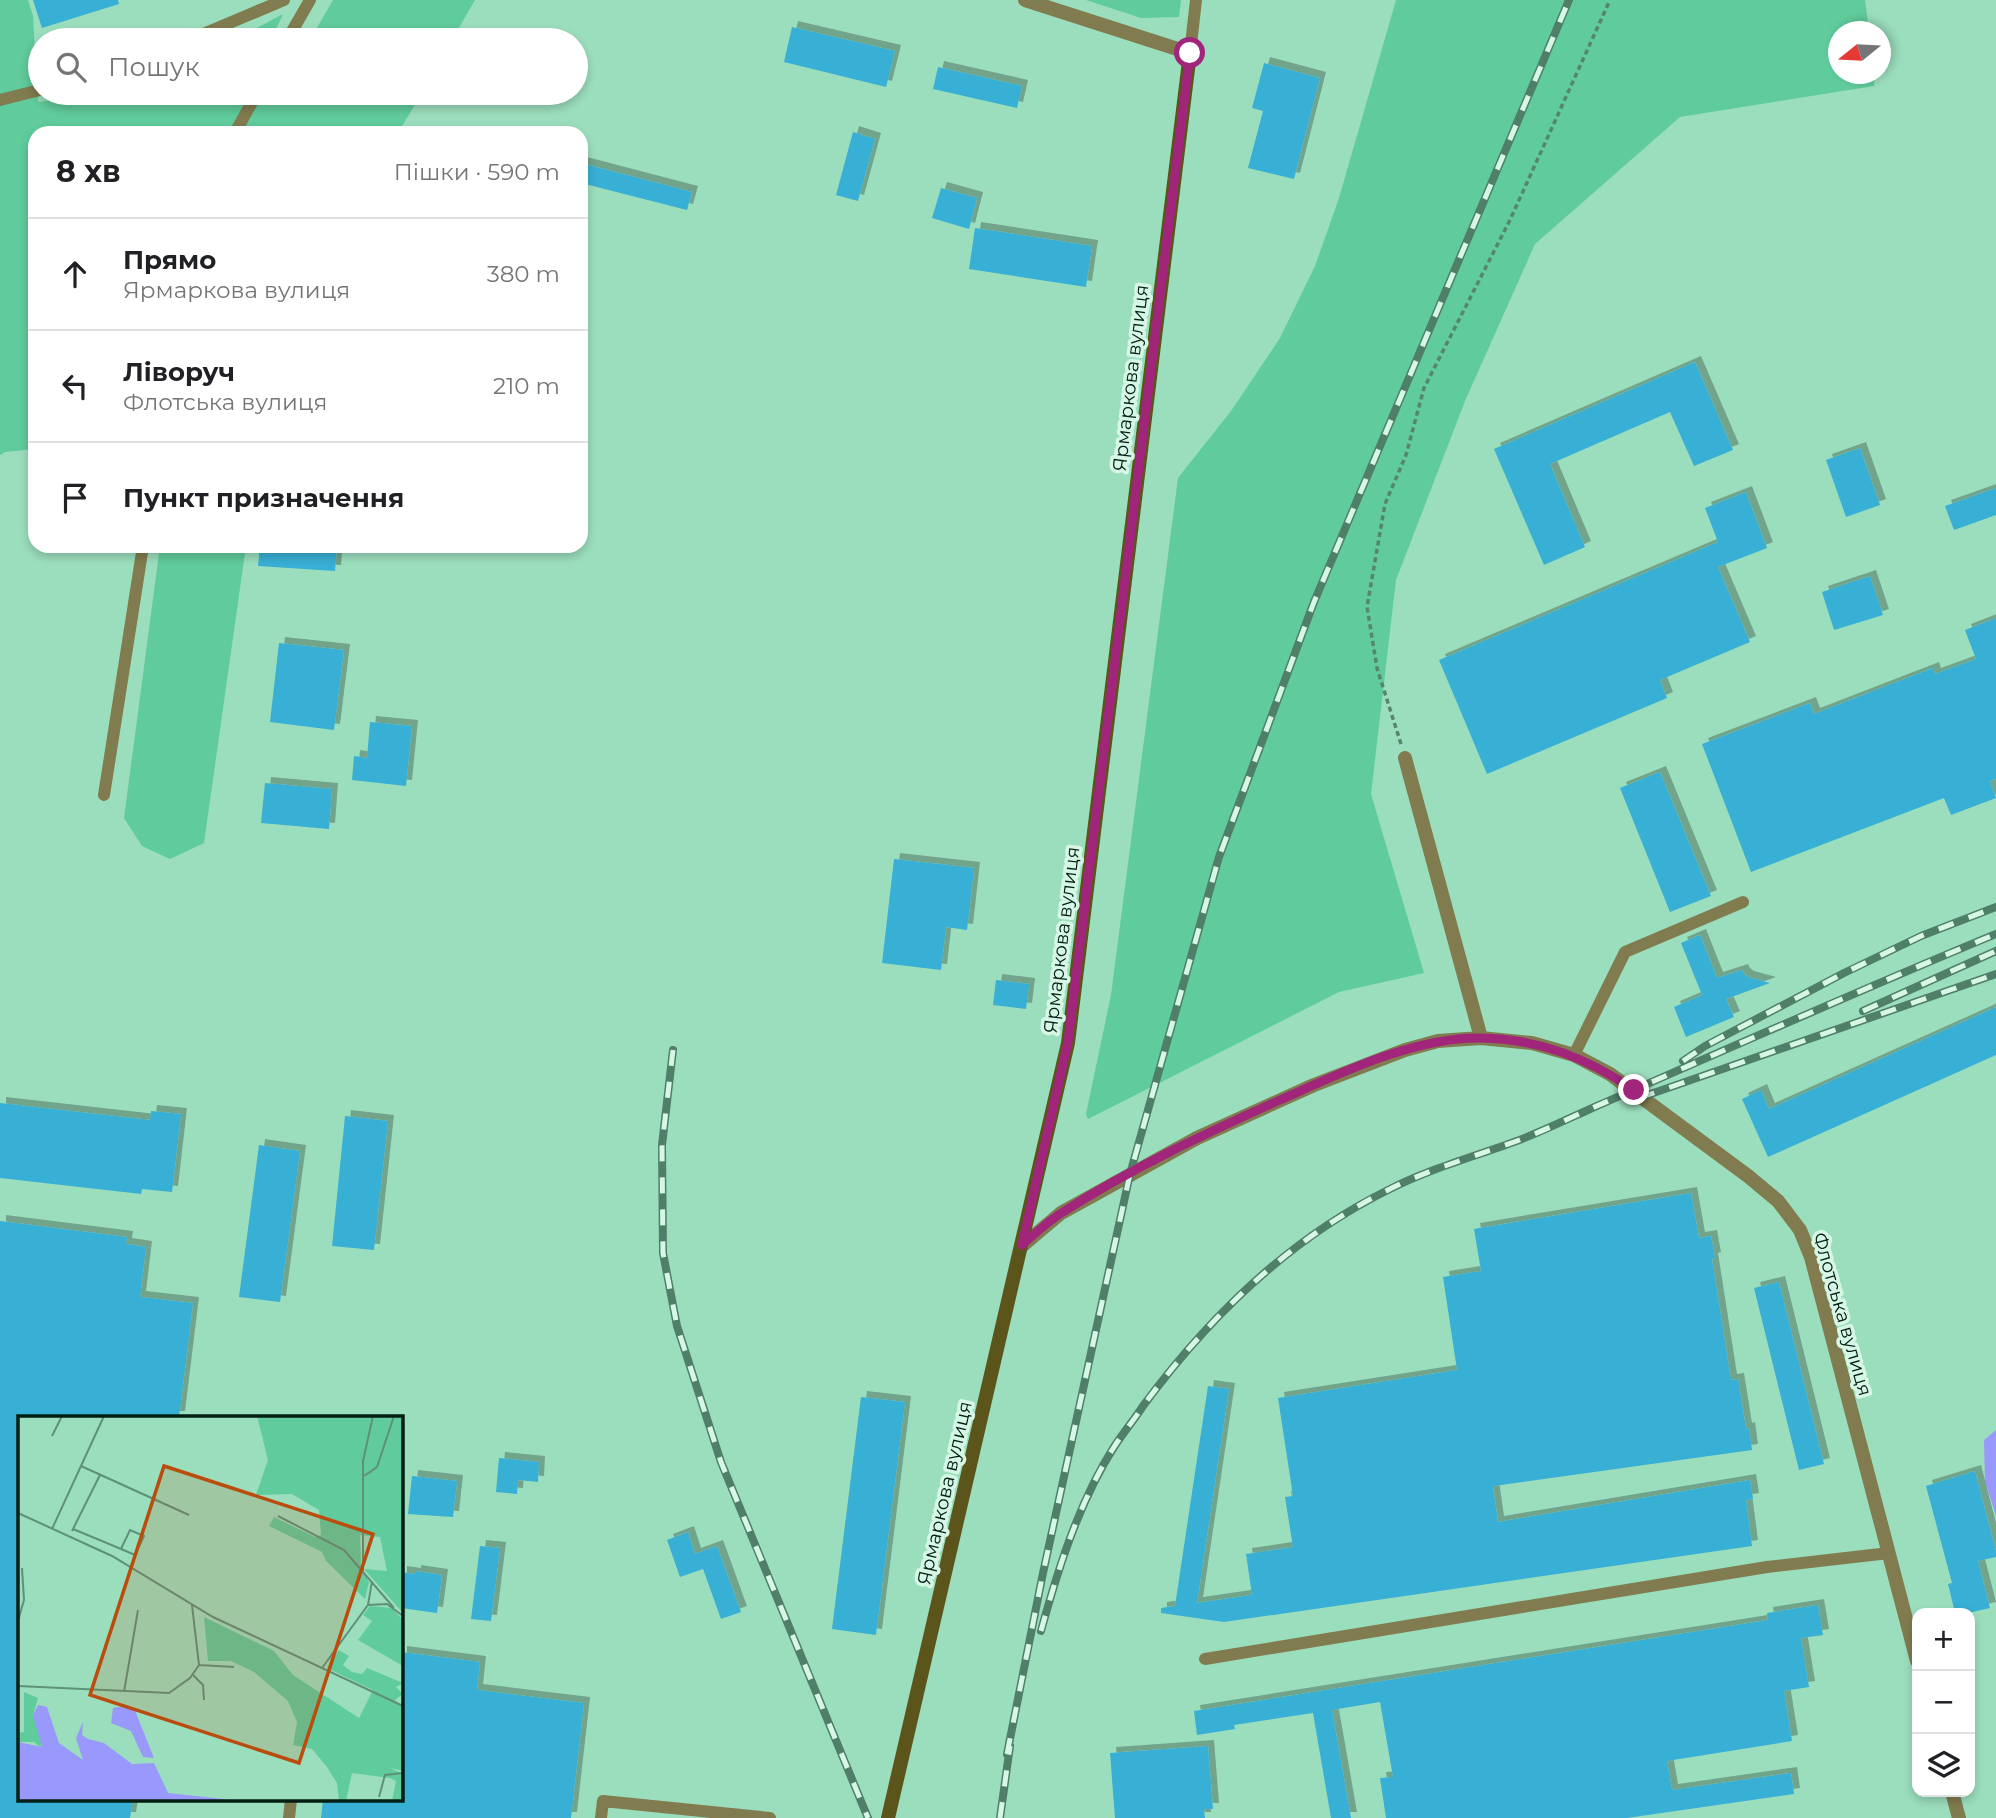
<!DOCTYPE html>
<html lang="uk">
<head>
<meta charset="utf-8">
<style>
  body { margin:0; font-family:Montserrat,sans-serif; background:#f2f2f2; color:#202124 }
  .controls { position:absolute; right:21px; bottom:21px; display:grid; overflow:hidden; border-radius:14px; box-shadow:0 4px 10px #0003 }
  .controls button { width:63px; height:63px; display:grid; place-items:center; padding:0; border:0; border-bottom:2px solid #e0e0e0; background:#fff; color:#202124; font:35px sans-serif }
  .compass { position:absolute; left:1828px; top:21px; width:63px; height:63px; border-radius:50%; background:#fff; box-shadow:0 4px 10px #0003; rotate:252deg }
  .stop { position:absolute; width:21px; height:21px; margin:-16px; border:5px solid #a0257b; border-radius:50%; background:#fff }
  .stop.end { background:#a0257b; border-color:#fff; box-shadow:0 2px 7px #0008 }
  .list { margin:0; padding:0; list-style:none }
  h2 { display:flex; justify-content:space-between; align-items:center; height:91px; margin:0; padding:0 28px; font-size:30px }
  h2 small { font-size:23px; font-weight:400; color:#757577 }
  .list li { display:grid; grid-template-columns:46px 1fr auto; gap:21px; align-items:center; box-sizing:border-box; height:112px; padding:0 28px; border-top:2px solid #e0e0e0 }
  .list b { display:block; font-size:26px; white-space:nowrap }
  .list p { margin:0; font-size:23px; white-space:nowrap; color:#757577 }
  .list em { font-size:23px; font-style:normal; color:#757577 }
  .icon { flex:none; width:38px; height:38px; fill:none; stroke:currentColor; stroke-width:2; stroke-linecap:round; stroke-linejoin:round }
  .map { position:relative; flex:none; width:1996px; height:1818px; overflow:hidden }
  .search { position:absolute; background:#fff; box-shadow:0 4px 10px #0003; left:28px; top:28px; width:560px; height:77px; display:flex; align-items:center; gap:18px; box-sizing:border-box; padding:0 24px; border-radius:38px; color:#757577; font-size:26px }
  .panel { position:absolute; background:#fff; box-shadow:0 4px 10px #0003; left:28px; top:126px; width:560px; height:427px; border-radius:21px }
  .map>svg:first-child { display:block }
</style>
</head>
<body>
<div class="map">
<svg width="1996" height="1818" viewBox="0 0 1996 1818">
  <defs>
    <filter id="shadow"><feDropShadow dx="6" dy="-6" stdDeviation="0" flood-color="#0004"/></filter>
  </defs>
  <rect width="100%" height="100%" fill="#9bdebd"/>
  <path fill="#60cb9c" d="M0 0H28L33 16 38 102 109 93H422L398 133H35V449L5 452 0 455Z
    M333 0H475L452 40H310Z
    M1086 0H1181L1179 17 1141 18Z
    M1396 0H1865L1869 31 1839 32V74H1875L1874 86 1680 117 1535 244 1465 401 1396 580 1371 794 1424 973 1339 992 1088 1119 1086 1114 1111 995 1178 478 1231 411 1280 338 1315 266 1339 198Z
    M283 14 271 40H234Z
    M160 546H246L204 843 170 859 142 846 124 818Z"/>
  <path fill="#9998fc" d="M1996 1430V1516L1985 1481 1984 1440Z"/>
  <path fill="#39afd4" filter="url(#shadow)" d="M33 0H118L119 4 42 28Z
    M792 27 895 51 886 87 784 62Z
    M1264 63 1320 78 1294 179 1248 168 1263 111 1252 108Z
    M938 67 1022 86 1017 108 933 89Z
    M853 132 875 139 858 201 836 195Z
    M581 163 692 192 687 210 581 183Z
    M941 188 977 198 969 229 932 218Z
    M975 228 1092 246 1086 287 969 269Z
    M1695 362 1733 450 1694 466 1670 412 1550 464 1585 547 1544 565 1494 449Z
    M1860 448 1880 505 1846 517 1826 460Z
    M1996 488V515L1954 530 1945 506Z
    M1746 492 1767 548 1718 567 1750 642 1660 680 1667 698 1487 774 1439 660 1718 542 1705 508Z
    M260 546H337L335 571 258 566Z
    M1870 576 1883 615 1834 630 1822 592Z
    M1996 618V779L1990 781 1996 798 1951 815 1944 798 1751 872 1702 744 1810 703 1814 714 1933 668 1935 674 1976 659 1965 630Z
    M279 643 344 650 334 730 270 722Z
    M370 722 412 726 406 786 352 780 354 756 367 758Z
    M1660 772 1711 896 1670 912 1620 788Z
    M265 783 332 789 329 829 261 823Z
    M894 859 974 868 967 930 946 927 941 970 882 963Z
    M1700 935 1717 978 1742 970 1744 974 1748 977 1770 983 1726 999 1734 1017 1686 1037 1674 1007 1702 995 1681 943Z
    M996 980 1029 984 1026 1009 993 1005Z
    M1996 1007V1055L1768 1157 1742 1099 1761 1090 1769 1109Z
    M0 1103 150 1120 151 1111 181 1114 172 1192 142 1189 141 1194 0 1178Z
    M345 1116 388 1121 374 1250 332 1246Z
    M259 1145 300 1151 280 1302 239 1297Z
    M1691 1193 1699 1238 1711 1236 1715 1258 1712 1259 1731 1380 1738 1379 1746 1429 1749 1428 1752 1450 1494 1486 1493 1487 1498 1522 1750 1480 1753 1499 1746 1500 1752 1546 1224 1622 1161 1613V1608L1175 1606 1208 1386 1229 1389 1197 1603 1252 1595 1246 1554 1293 1547 1285 1497 1293 1496 1278 1398 1457 1370 1443 1277 1481 1271 1474 1229Z
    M0 1221 127 1237 126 1244 146 1247 140 1297 193 1303 179 1417H19V1799H133L130 1818H0Z
    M1779 1282 1824 1464 1799 1470 1754 1288Z
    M861 1397 905 1402 876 1635 832 1629Z
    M499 1458 539 1462 538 1482 518 1480 517 1494 496 1492Z
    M1975 1471 1996 1552V1557L1978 1561 1990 1608 1968 1613H1955L1948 1584 1952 1583 1926 1486Z
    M412 1476 457 1481 453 1517 408 1514Z
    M688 1532 695 1554 717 1546 741 1612 721 1619 703 1569 680 1577 667 1540Z
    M480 1546 500 1548 491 1621 471 1619Z
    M415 1571 442 1575 437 1613 401 1608V1572L415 1574Z
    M1818 1605 1823 1635 1801 1638 1809 1687 1784 1691 1792 1741 1667 1761 1672 1790 1791 1773 1794 1794 1627 1818H1386L1380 1778 1393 1777 1380 1702 1332 1710 1351 1818H1331L1313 1713 1234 1725 1235 1729 1197 1735 1194 1711 1768 1620 1767 1613Z
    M401 1652 480 1662 477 1690 584 1703 571 1818H321L323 1799H401Z
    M1208 1746 1213 1809H1204L1205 1818H1115L1110 1753Z"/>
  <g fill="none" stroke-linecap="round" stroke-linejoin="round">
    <path stroke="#55856e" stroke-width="3.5" stroke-dasharray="5 3.5" stroke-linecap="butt" d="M1401 744 1377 668 1367 607 1385 504 1406 455 1424 388 1510 220 1610 0"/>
    <path stroke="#817c4f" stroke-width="12" d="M189 40 284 0
      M287 40 310 0
      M1190 53 1196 0
      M0 100 40 90
      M235 133 257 93
      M104 795 143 546
      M1574 1055 1625 952 1743 902
      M1205 1659 1767 1567 1889 1553
      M289 1818 291 1799
      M601 1818 603 1801 770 1818"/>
    <path stroke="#817c4f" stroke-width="14" d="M1025 0 1190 53
      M1405 758 1481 1038
      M1022 1246 1061 1213 1197 1138 1314 1085 1405 1050 1438 1041 1481 1038 1532 1043 1574 1055 1610 1074 1748 1176 1778 1201 1800 1230 1811 1257 1917 1661
      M1952 1792 1959 1818"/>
    <path stroke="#5c551b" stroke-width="14" d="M888 1818 1068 1043 1190 53"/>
    <g stroke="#507f69" stroke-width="8">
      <path id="rail" d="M1863 1011 1996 951
        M673 1050 662 1145 663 1253 677 1326 721 1462 868 1818
        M1683 1061 1705 1046 1844 973 1921 936 1996 907
        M1639 1098 1996 974
        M1041 1631C1058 1569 1079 1502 1114 1447 1123 1433 1134 1420 1143 1406 1208 1318 1289 1239 1388 1190 1431 1168 1477 1156 1522 1139 1545 1130 1568 1119 1590 1109 1725 1050 1860 990 1996 934
        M1007 1754 1043 1573 1130 1174 1219 857 1314 602 1569 0
        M1000 1818 1010 1746"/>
    </g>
    <use href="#rail" stroke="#d6f7e6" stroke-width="5" stroke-dasharray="16" stroke-linecap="butt"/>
  </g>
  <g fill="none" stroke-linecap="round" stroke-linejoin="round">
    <path stroke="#a0257b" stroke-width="9" d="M1190 53 1068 1042 1022 1245C1035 1234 1048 1221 1063 1212 1132 1168 1206 1133 1280 1100 1341 1073 1414 1037 1481 1038 1540 1039 1587 1058 1634 1090"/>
  </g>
  <g text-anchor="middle" stroke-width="7" stroke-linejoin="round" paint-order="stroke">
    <g font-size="19" fill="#031e13" stroke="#d6f7e6">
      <text transform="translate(1130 378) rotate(-83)" y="7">Ярмаркова вулиця</text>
      <text transform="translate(1061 940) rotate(-83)" y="7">Ярмаркова вулиця</text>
      <text transform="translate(1843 1314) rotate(74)" y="7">Флотська вулиця</text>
      <text transform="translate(944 1493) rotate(-77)" y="7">Ярмаркова вулиця</text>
    </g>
  </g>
  <g transform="translate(18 1416)">
    <rect width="385" height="385" fill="#9bdebd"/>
    <path d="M239 0H385V197L346 153 369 155 362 121 342 119 343 150 351 166 347 183 308 145 304 136 251 110 256 101 297 121 303 119 301 94 294 90 274 78 238 79 250 44ZM352 190 374 192 385 204V250L340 224 354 205 345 199ZM186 201 256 235 275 259 341 302 355 274 309 252 321 234 331 240 325 249 334 256 344 258 349 252 385 267 378 271 385 278 377 284 385 292V355L372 352 385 358V383L374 385 378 365 372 362 334 357 328 385H321L319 367 309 351 294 333 275 329 279 306 270 285 236 256 213 245H190ZM6 276 20 282 15 299 24 319 23 332 16 326H0V317L6 316Z" fill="#60cb9c"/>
    <path d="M20 289 29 291 41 327 65 344 58 322 65 306 64 319 70 323 86 327 114 348 136 347 150 377 224 385H0V326L24 331 15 299ZM106 290 116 292 136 342 125 341 113 315 93 307 95 292Z" fill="#9998fc"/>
    <path fill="none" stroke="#5e9179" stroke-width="2" d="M34 20 44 0M63 50 171 99M346 60 359 51 376 0M0 97 94 140 195 201 385 290M260 100 326 134 376 192M34 113 86 0M55 113 103 133 112 114 126 120 117 139 103 133M54 115 82 59M345 155V45L355 0M350 189 354 165M0 205 6 184 4 152M181 249 216 251M304 252 350 189 369 188 385 200M175 259 185 269 186 284M0 270 151 277 172 262 181 249 174 189M106 276 120 194M361 381 367 359 385 357"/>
    <path fill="#ba4d0d" fill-opacity="0.15" stroke="#ba4d0d" stroke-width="3.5" d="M146 50 355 118 281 347 72 279Z"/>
    <rect width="385" height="385" fill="none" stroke="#031e13" stroke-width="3.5"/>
  </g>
</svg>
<div class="controls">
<button>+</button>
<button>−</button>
<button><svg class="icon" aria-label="layers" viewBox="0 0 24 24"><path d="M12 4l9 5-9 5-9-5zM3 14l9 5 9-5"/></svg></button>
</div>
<svg class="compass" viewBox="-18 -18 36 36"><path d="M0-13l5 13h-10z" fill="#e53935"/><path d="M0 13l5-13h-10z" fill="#757577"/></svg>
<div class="stop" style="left:1190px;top:53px"></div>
<div class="stop end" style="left:1634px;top:1090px"></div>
<div class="search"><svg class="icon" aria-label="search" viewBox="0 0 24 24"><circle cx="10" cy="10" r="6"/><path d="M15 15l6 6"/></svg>Пошук</div>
<section class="panel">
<h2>8 хв<small>Пішки · 590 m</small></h2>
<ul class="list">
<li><svg class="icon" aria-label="ahead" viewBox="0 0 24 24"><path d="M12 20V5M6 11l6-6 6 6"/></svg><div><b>Прямо</b><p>Ярмаркова вулиця</p></div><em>380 m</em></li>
<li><svg class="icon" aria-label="left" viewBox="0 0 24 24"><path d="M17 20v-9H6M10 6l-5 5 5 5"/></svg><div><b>Ліворуч</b><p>Флотська вулиця</p></div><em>210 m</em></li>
<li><svg class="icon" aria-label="arrive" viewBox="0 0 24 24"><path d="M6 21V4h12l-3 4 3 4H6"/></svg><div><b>Пункт призначення</b></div></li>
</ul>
</section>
</div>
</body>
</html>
